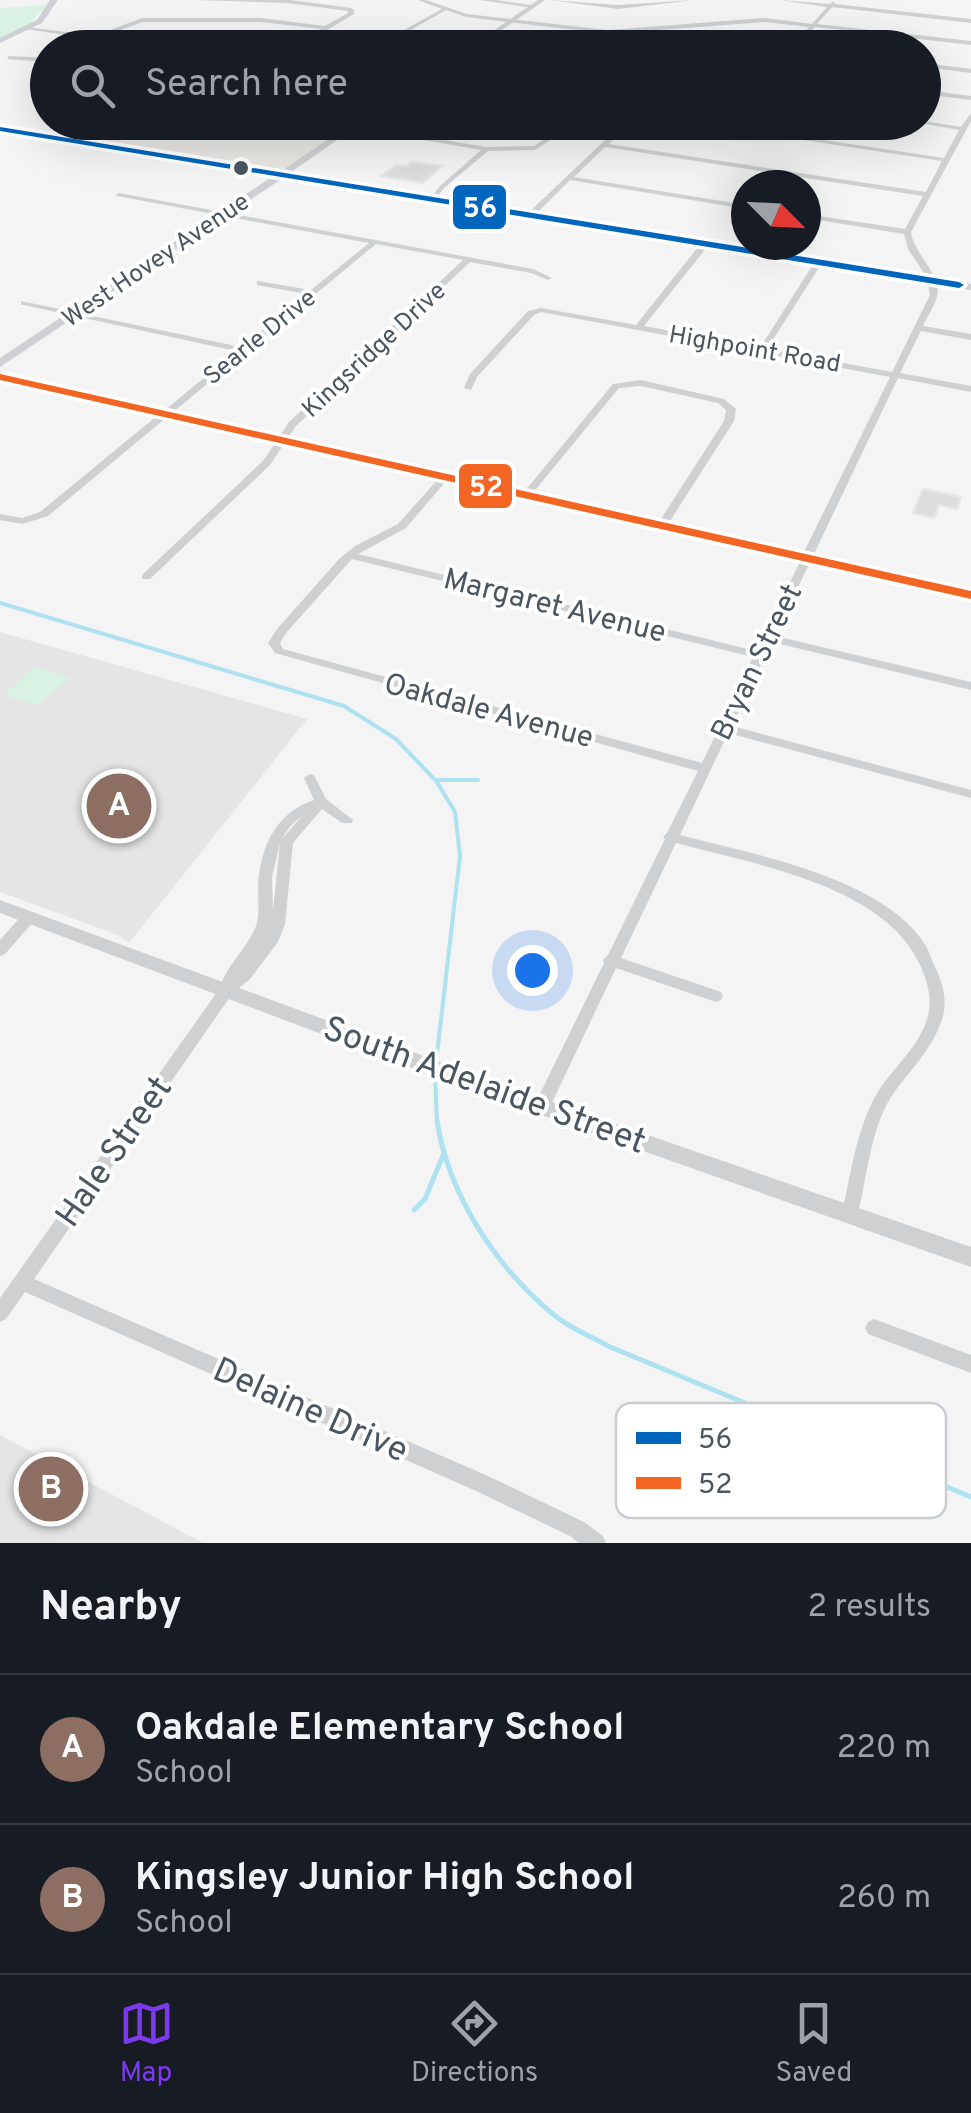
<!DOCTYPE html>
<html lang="en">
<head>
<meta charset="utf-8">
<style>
  body { margin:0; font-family:Overpass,sans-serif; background:#242831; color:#f1f3f6 }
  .compass { position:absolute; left:731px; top:170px; width:90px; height:90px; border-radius:50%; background:#171b24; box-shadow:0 10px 40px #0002; rotate:114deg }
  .you { position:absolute; left:532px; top:970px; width:35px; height:35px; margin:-25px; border:8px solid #fff; border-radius:50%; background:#1a73e8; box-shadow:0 0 0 15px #1a73e833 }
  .badge { display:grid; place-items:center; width:65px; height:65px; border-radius:50%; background:#7c3aed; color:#fff; font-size:32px; font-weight:700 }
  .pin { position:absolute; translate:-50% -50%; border:5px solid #fff; box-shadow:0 2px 10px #0006 }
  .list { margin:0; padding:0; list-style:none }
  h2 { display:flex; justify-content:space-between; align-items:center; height:130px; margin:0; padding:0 40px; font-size:42px }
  h2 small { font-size:32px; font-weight:400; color:#9ea1a6 }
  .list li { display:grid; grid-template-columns:65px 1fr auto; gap:30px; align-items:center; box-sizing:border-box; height:150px; padding:0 40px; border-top:2px solid #363941 }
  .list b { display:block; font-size:38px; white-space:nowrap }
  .list p { margin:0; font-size:32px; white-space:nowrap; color:#9ea1a6 }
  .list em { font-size:32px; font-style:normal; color:#9ea1a6 }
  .icon { flex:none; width:55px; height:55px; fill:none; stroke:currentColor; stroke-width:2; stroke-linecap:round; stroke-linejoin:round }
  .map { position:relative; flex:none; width:971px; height:1543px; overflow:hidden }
  .search { position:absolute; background:#171b24; box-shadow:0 10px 40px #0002; left:30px; right:30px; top:30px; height:110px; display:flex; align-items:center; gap:25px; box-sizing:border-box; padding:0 35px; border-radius:55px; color:#9ea1a6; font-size:38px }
  .sheet { height:430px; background:#171b24 }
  nav { display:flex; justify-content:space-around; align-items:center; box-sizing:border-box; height:140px; border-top:2px solid #363941; background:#171b24; font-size:28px; color:#9ea1a6 }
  nav a { display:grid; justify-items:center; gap:5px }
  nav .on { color:#7c3aed }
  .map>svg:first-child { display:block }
</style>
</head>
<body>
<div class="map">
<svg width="971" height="1543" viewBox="0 0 971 1543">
  <rect width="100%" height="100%" fill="#f4f4f4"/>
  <path fill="#e8e7e3" d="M125 123H355L284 169 275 171 92 141Z"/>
  <path fill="#e6e5e6" d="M0 632 307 719 129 943 118 935 0 892Z
    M0 1435 203 1543H0Z"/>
  <path fill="#d9f2e3" d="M47 5 29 25 0 38V8Z
    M34 666 70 678 38 705 4 695Z"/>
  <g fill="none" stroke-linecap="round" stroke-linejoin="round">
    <path stroke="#aee2f0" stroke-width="4" d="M0 603 344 706 396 739 437 782 455 812 460 856 436 1063
      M435 780H478
      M435 1073 437 1123"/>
    <path stroke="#aee2f0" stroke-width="5" d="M437 1121C449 1196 496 1267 554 1315 570 1328 590 1336 608 1346L971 1497
      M414 1210 425 1199 444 1153"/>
  </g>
  <path fill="#ddddde" stroke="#e5e6e7" stroke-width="2.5" d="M234 122H293L275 134 233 129Z
    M411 162 442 166 423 183 381 176 396 165 406 166Z
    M923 489 961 497 957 509 939 505 934 518 913 513Z"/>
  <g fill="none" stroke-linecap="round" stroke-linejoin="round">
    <path fill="#ced0d2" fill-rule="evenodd" d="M197 0H291L351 8 354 10V14L297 48 243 44 149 47 25 29 28 27 94 36 142 18H261L325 26 348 13V11L287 3ZM143 22H261L321 29 291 46 243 40 149 43 101 37Z
      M418 0H426L467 14 608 30 765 18 812 24 827 7 779 0 830 4 833 1 835 4 971 19V23L832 7 817 24 971 41V45L815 27 804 39 763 48H750L800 37 809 27 765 22 608 34 590 31 575 48H569L584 31 466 17 446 10 379 48H372L442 9Z
      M480 0H496L536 6 533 8Z
      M549 0 618 5 695 0 618 9Z
      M9 56 48 58V62L7 59Z
      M924 63 971 69V73L924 67Z
      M924 90 971 96V100L924 94Z
      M971 113V121L911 232C914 255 943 275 937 297 934 307 927 317 923 326L971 334V340L921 331 900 373 971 386V392L898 378 813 556 971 592V598L810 562 775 636 971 682V690L772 642 732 726 971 790V798L728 733 680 835C752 854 885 878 926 946 930 953 932 961 935 967 943 984 948 1001 942 1019 932 1052 905 1074 888 1102 870 1135 867 1177 858 1213L856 1218 850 1221 844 1218 842 1213C851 1174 856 1131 876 1095 891 1069 918 1049 927 1019 933 1001 928 984 921 967 886 885 753 864 676 843L621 958 721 992 723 996 721 1000 716 1002 616 968 548 1111 542 1113 536 1111 534 1106 604 963 603 960 608 955 665 839 663 837 667 833 698 771 275 653 268 643 277 629 340 558 355 546 398 524 439 478 284 444 270 465 150 579H142V575L263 461 276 442 167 417 48 516 22 524 0 520V514L22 518 40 512 158 415 0 380V374L164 411 236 351 24 305H21V301L241 347 306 294 257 285V281L311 290 369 243 117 196 116 195 119 193 533 269 552 278 548 280 531 273 470 262 296 426 287 439 524 492 613 384 641 380 724 399 736 409 734 421 668 524 803 554 890 377 541 312 534 315 477 377 471 390 464 388 470 374 528 311 541 308 636 325 702 242H708V246L644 326 760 348 814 263 818 261 822 263 767 349 892 372 930 295 927 278 908 249 904 234 806 218V214L905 229 923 196 605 147 574 177 746 205V209L570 180 532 218 525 216 624 122H631L609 144 926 192 942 161 685 122H704L944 158 959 130 915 122 924 121 961 127ZM376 244 463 260 289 422 279 437 172 413ZM641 386 718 403 726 410 724 421 659 522 532 494 619 388ZM447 480 801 560 756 651 358 554 406 528ZM352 559 753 657 702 763 283 649 280 643 286 633Z
      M379 122H386L379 129 486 147 534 146 549 136 484 122H499L558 135 535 150 488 151 444 188 433 202 429 200 440 186 481 150 372 131V129Z
      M310 774 314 775 326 799 353 820 352 823H342L322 809 293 843 285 924 278 942 250 979 232 994 34 1279 488 1476 584 1522 603 1536 606 1543H579L570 1536 474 1490 25 1292 6 1319 0 1322V1298L220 988C227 964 247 949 256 926 260 914 258 900 258 887 260 848 275 813 314 800L304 778ZM302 816 282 839 281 841C286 831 293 822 302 816ZM280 843 273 911 272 877Z
      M29 912 34 913 36 917 34 921 5 954 0 956V940L24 913Z
      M874 1319 971 1355V1373L868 1334 865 1328 868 1322Z"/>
    <path fill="#ced0d2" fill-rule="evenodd" d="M538 0H545L476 48H468Z
      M354 122H363L284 177H278V173Z
      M0 900 486 1079 971 1247V1267L473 1091 0 913Z"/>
    <path fill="#ced0d4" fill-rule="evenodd" d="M50 0H58L42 23 0 43V38L37 20Z
      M0 126 971 284V290L283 178 0 367V358L273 176 0 132Z"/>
    <g stroke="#fff" stroke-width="7">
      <path id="bus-1" d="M0 127 959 282 964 285 959 288 0 131Z"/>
    </g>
    <g stroke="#fff" stroke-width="7">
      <path id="bus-2" d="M0 374 971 591V599L0 380Z"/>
    </g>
    <use href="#bus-1" fill="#0065bd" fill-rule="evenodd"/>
    <use href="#bus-2" fill="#f26522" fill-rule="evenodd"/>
  </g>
  <circle fill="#4a5661" stroke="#fff" stroke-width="4" cx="241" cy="168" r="9"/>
  <g text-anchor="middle" stroke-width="8" stroke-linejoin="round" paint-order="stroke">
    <g font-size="25" fill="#4a5661" stroke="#fff">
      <text transform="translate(155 259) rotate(-34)" y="9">West Hovey Avenue</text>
      <text transform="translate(259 336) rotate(-39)" y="9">Searle Drive</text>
      <text transform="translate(755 348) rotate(10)" y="9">Highpoint Road</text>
      <text transform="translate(373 349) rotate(-43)" y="9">Kingsridge Drive</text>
    </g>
    <g font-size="30" fill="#4a5661" stroke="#fff">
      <text transform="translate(555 605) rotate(14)" y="10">Margaret Avenue</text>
      <text transform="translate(756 662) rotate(-64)" y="10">Bryan Street</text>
      <text transform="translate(489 710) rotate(15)" y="10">Oakdale Avenue</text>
    </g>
    <g font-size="35" fill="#4a5661" stroke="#fff">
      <text transform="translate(485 1084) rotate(20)" y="12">South Adelaide Street</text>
      <text transform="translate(113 1151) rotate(-55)" y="12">Hale Street</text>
      <text transform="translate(311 1409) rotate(24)" y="12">Delaine Drive</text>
    </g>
  </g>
  <rect x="616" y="1403" width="330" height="115" rx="15" fill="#fff" stroke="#c9ccd0" stroke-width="2.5"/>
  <rect x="636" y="1432" width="45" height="12" fill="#0065bd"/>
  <rect x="636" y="1477" width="45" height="12" fill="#f26522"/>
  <g font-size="28" fill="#4a5661">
    <text x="698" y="1448">56</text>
    <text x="698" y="1493">52</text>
  </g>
  <g stroke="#fff" stroke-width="4">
    <rect x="451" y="183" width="57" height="48" rx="10" fill="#0065bd"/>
    <rect x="457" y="462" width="57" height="48" rx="10" fill="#f26522"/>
  </g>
  <g font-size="28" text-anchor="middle" font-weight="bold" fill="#fff">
    <text x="480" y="217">56</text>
    <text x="486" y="496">52</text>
  </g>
</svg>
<svg class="compass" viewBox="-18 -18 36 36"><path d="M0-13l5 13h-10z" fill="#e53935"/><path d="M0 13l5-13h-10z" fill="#9ea1a6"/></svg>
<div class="you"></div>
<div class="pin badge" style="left:119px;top:806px;background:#8d6e63">A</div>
<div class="pin badge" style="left:51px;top:1489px;background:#8d6e63">B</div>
<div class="search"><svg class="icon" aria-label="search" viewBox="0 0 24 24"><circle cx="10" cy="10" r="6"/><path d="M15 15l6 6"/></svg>Search here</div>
</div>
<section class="sheet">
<h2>Nearby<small>2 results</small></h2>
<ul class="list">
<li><span class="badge" style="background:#8d6e63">A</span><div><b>Oakdale Elementary School</b><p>School</p></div><em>220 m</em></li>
<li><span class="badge" style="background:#8d6e63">B</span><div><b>Kingsley Junior High School</b><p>School</p></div><em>260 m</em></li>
</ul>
</section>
<nav>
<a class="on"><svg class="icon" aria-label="map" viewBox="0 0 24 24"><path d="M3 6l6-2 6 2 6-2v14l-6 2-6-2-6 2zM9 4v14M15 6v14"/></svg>Map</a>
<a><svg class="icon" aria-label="directions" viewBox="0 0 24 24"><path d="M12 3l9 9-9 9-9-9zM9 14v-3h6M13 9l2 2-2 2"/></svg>Directions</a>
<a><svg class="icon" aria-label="saved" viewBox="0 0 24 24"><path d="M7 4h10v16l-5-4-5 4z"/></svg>Saved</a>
</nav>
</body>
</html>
